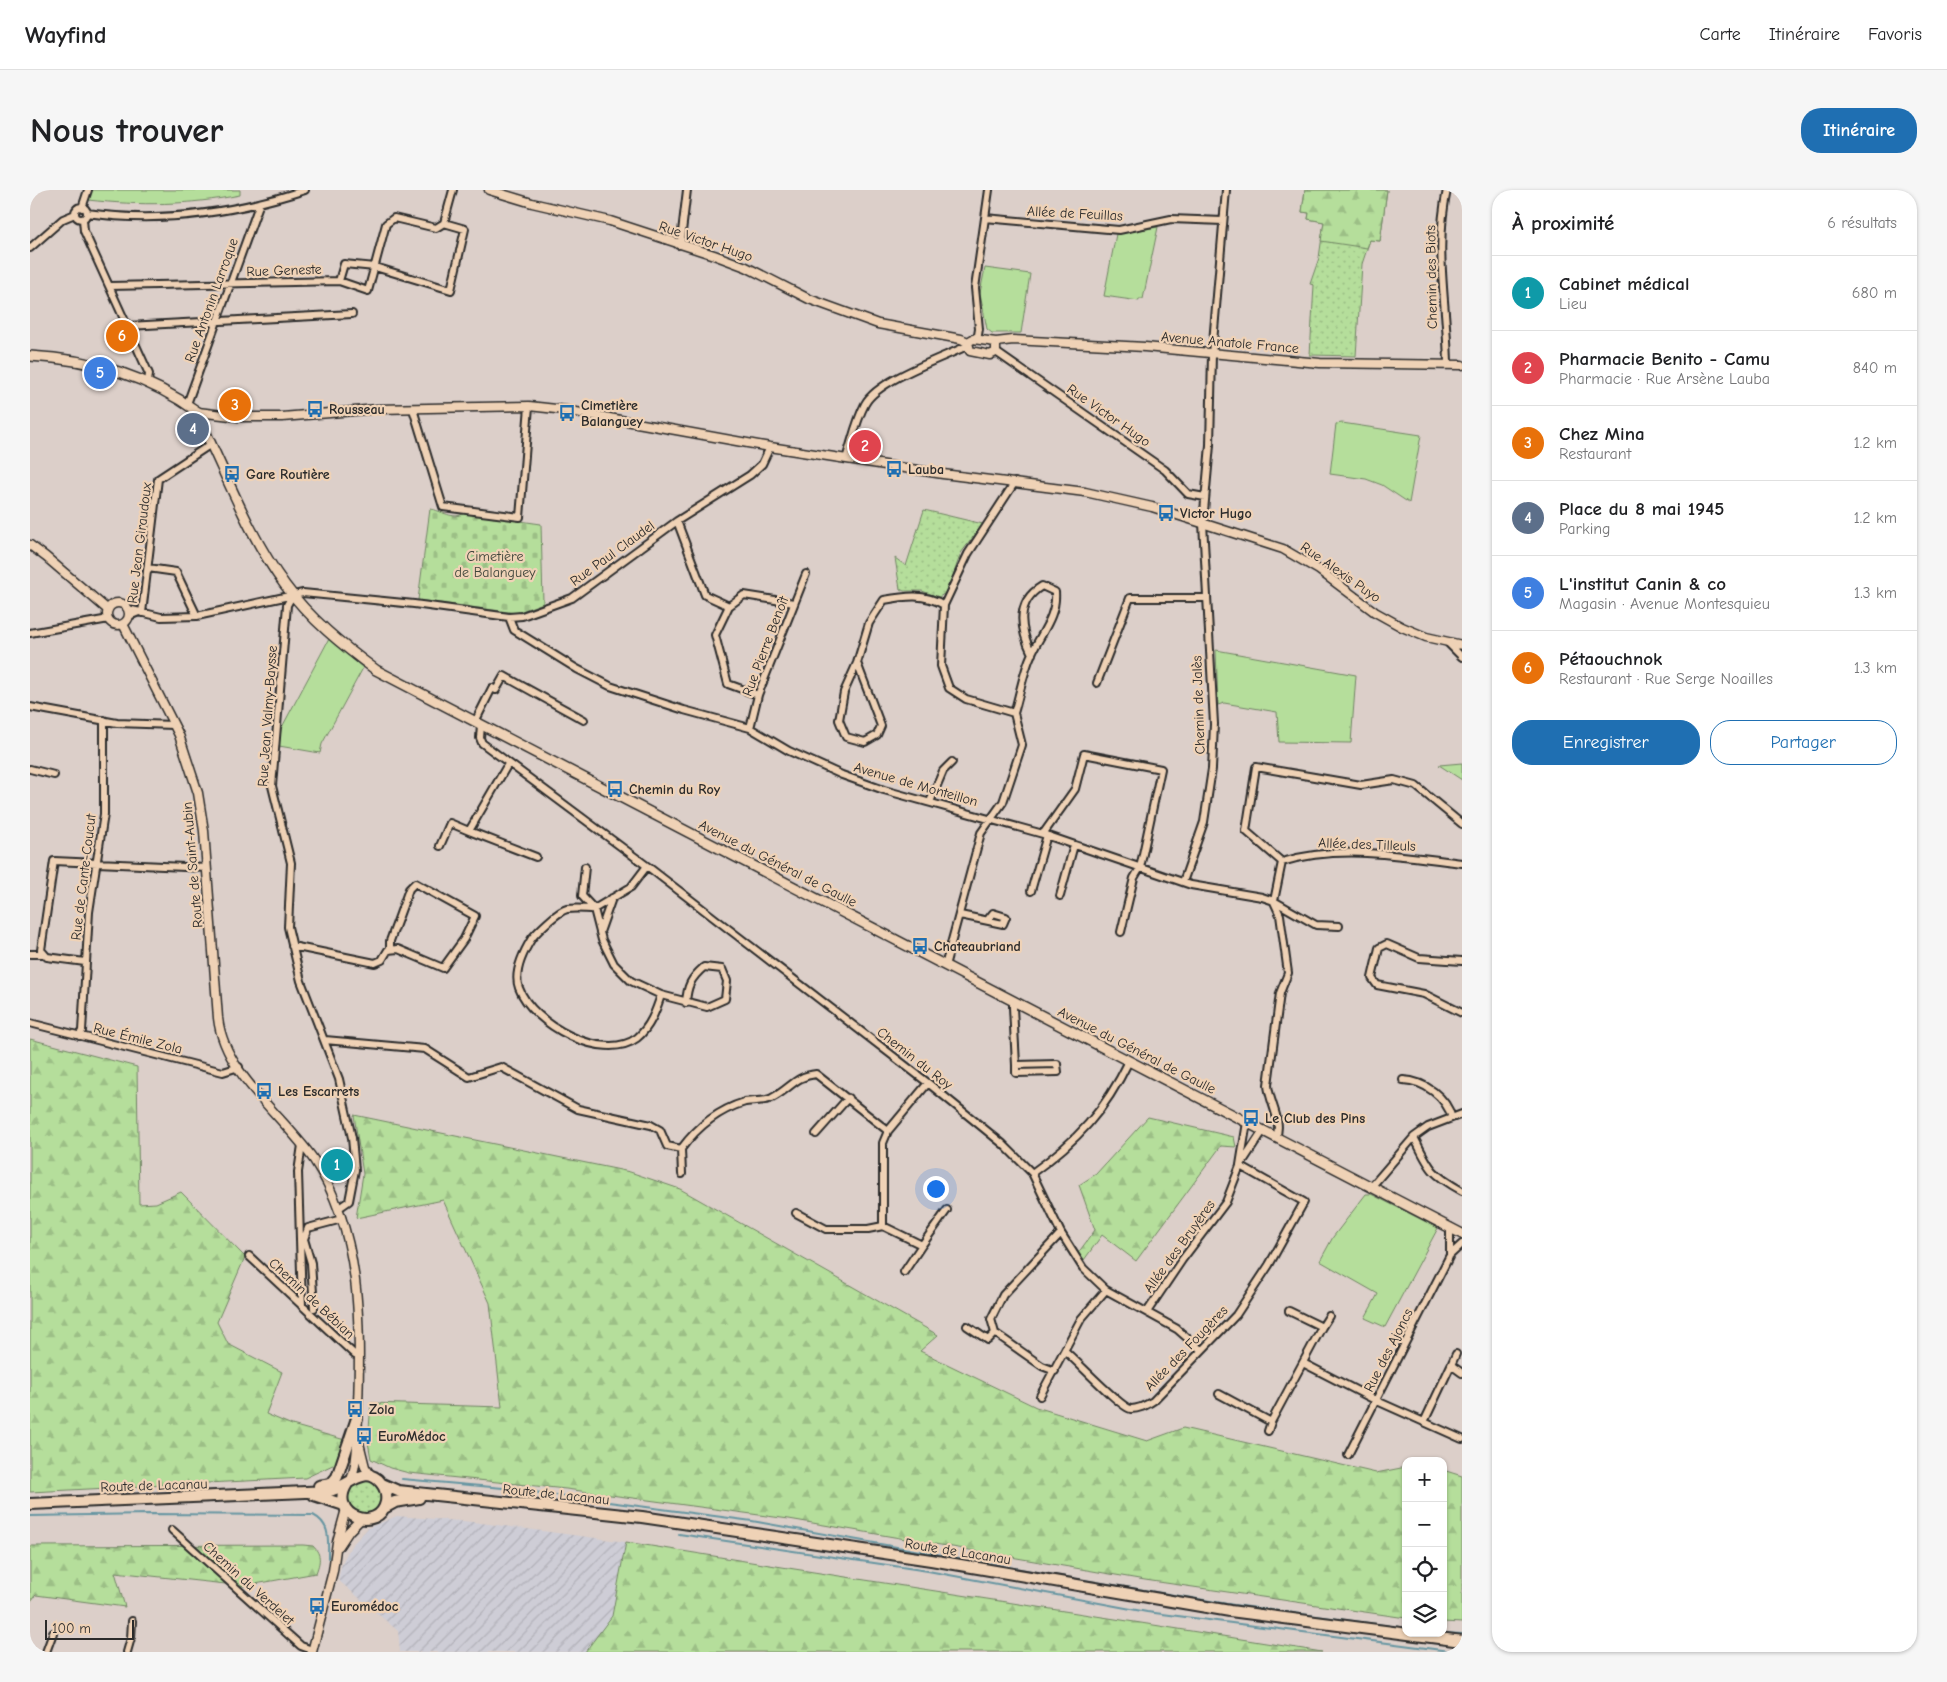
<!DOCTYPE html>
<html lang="fr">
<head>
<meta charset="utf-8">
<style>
  body { margin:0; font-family:"Comic Neue",sans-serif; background:#f6f6f6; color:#202124 }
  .controls { position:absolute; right:15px; bottom:15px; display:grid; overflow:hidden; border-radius:10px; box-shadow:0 1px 4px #0004 }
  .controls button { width:45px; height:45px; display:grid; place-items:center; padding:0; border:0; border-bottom:1px solid #e0e0e0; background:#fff; color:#202124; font:25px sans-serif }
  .scale { position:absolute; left:15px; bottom:12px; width:89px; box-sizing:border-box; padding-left:5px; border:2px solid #2b2b2b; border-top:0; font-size:14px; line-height:18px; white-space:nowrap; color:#2b2b2b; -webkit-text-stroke:4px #efd2b6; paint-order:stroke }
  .you { position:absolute; left:905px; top:998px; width:18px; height:18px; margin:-12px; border:4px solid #fff; border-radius:50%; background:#1a73e8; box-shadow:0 0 0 8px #1a73e833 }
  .badge { display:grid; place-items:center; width:32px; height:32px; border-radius:50%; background:#1f6fb2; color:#fff; font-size:16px; font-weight:700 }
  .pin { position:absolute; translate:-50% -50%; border:2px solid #fff; box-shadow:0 1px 5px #0006 }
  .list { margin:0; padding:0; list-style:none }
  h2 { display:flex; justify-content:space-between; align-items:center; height:65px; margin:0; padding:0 20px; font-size:21px }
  h2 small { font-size:16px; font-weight:400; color:#757577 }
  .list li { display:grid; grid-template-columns:32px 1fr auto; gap:15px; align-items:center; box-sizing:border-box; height:75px; padding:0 20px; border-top:1px solid #e0e0e0 }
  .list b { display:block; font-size:19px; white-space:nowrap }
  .list p { margin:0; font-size:16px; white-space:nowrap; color:#757577 }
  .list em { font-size:16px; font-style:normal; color:#757577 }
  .actions { display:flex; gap:10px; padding:15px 20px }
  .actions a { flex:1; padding:11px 0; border:1px solid #1f6fb2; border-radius:20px; text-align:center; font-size:18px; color:#1f6fb2 }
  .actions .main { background:#1f6fb2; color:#fff }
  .icon { flex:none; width:28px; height:28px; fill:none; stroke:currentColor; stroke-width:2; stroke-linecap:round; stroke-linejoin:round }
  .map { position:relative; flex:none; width:1432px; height:1462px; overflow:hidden; border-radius:20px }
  header { display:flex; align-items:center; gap:30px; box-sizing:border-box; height:70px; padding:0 25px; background:#fff; border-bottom:1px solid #e0e0e0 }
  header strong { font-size:24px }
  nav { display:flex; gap:28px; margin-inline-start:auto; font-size:18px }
  .intro { display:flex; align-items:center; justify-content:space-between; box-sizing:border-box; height:120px; padding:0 30px }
  h1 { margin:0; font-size:35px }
  .button { padding:12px 22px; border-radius:20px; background:#1f6fb2; color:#fff; font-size:18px; font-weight:700 }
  main { display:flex; gap:30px; padding:0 30px }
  aside { flex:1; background:#fff; border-radius:20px; box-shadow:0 1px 4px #0004 }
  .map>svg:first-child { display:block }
</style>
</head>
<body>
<header>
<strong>Wayfind</strong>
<nav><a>Carte</a><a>Itinéraire</a><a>Favoris</a></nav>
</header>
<div class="intro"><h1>Nous trouver</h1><a class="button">Itinéraire</a></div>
<main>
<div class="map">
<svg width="1432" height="1462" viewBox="0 0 1432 1462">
  <defs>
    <pattern id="industrial-furrows" width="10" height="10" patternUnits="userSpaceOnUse" patternTransform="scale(1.25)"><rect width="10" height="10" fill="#cecdd6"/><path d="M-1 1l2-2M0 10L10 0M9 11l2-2" fill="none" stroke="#b1b0b8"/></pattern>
    <pattern id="grass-dots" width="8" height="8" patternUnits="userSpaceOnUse" patternTransform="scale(1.25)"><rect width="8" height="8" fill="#b5de9b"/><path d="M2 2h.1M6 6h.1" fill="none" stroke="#9cbf86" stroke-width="1.8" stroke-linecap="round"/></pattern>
    <pattern id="forest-firs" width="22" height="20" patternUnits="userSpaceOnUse" patternTransform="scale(1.25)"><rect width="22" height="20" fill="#b5de9b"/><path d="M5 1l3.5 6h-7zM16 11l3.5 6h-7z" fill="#9cbf86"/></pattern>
    <pattern id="cemetery-stones" width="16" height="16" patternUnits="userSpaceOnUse" patternTransform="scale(1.25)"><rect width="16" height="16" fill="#b5de9b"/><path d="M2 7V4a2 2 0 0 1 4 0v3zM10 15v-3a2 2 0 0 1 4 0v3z" fill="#9cbf86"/></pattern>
  </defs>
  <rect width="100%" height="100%" fill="#dccfc9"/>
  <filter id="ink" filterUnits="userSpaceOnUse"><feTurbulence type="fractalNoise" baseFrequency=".02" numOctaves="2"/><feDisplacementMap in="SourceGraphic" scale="10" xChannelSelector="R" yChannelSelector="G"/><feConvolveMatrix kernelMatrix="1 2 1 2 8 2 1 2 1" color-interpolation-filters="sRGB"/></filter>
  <g filter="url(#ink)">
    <path fill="url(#industrial-furrows)" d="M367 1326 443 1332 596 1352 582 1426 555 1462H370L368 1441 308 1390 312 1373 321 1356 338 1338Z"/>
    <path fill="url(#grass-dots)" stroke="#708463" d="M1275 0H1357L1350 51 1340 50 1332 74 1326 166 1280 165 1284 95 1280 94 1289 68 1294 32 1278 29 1279 23 1272 22Z
      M894 320 953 334 931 363 917 402 909 407 892 401H874L870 399 865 368 876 376Z
      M317 1307a18 18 0 1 1 36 0a18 18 0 1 1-36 0Z"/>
    <path fill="url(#forest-firs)" stroke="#708463" d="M1275 0H1357L1350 51 1340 50 1337 58 1291 51 1294 32 1278 29 1279 23 1272 22Z
      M1432 573V590L1409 575Z
      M0 849 107 877 109 1014 126 1013 151 1002 215 1067 187 1132 198 1154 252 1182 236 1224 262 1235 315 1250 307 1273 275 1288 0 1302Z
      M324 925 600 982 650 999 908 1145 890 1161 1006 1217 1117 1251 1153 1238 1346 1283 1376 1277V1428L1115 1390 759 1329 536 1299 379 1283 360 1278 341 1269 338 1252 341 1213 472 1217 460 1113 413 1010 326 1028 333 984Z
      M1118 927 1204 947 1206 957 1191 956 1106 1071 1072 1045 1054 1070 1048 1063 1065 1040 1049 995 1066 984Z
      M1413 1280 1432 1286V1433L1413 1432Z
      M596 1352C828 1390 1060 1424 1292 1462H555L582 1426Z
      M273 1355 283 1356C292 1365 290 1372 286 1383L214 1396 85 1382 95 1417 6 1405 0 1412V1356Z"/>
    <path fill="url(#cemetery-stones)" stroke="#708463" d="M400 319C411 320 424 331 434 323L511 334 513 413 486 423 388 410Z"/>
    <path fill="#b5de9b" stroke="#708463" d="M62 0H210V5C159 15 110 16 58 10Z
      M1128 37 1113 109H1109V111L1074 106 1086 44Z
      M955 78 1000 84 991 143H962L957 139 950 103Z
      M1312 233 1391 245 1379 313 1352 295 1336 289 1300 284 1306 234Z
      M299 449 333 478 292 554 290 563 249 556 251 539Z
      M1186 460 1326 485 1321 553 1249 552 1247 522 1194 513 1188 515Z
      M1336 1004H1341L1408 1038 1355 1137 1335 1128 1348 1104 1290 1071 1303 1047Z"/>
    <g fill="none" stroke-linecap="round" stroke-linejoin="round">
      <path stroke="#6896a2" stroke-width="2" d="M372 1289 473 1298 722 1331 1035 1387 1204 1415 1376 1438
        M0 1326 119 1324 283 1325C301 1334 298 1350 298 1368
        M649 1344 898 1381 1117 1422 1427 1462
        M1413 1443 1432 1444"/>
      <g stroke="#2b2b2b" stroke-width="10">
        <path id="minor" d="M1417 0C1404 59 1417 115 1418 174
          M45 23a6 6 0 1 1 12 0a6 6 0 1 1-12 0Z
          M52 18 58 0
          M57 23C132 34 204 23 275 0
          M955 28 1089 40 1141 29 1193 31
          M53 29 54 41 119 184 118 192
          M648 55 651 50 657 0
          M0 58 33 29 45 24
          M309 91 314 74 345 77 421 100 435 39 414 33
          M80 96 309 91 338 101 356 34 364 28 406 38 414 33 423 0
          M98 136 322 124
          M943 149 948 145 949 139 945 98 959 0
          M966 162 1135 280 1158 304 1175 307
          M157 214 229 15
          M383 219 413 317 490 327 499 216
          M816 269C822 251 826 231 835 214 848 190 912 168 937 156
          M647 331 675 405 699 416
          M118 378 146 382 167 426
          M263 404 257 415 242 596 261 673 258 737 271 791 309 889 322 948 325 980 319 1011 309 1018
          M98 419 131 427 167 426 273 403 384 414 479 427 492 426 542 408 647 331 720 285 732 274 740 257
          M112 423 128 289 181 254
          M99 426 109 422
          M479 427 484 440 547 479 580 496 654 520 720 538 759 561 812 585 854 600 1013 644 1161 695 1232 707 1244 711 1286 735 1309 736
          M0 443 79 429
          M1418 453 1432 467
          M827 473 851 536 847 545 835 552 816 547 809 530 814 502 827 473 839 433 854 410C876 406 894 403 914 415
          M1067 493 1100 408H1176
          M728 505 698 494 685 445 699 416 714 405 764 413
          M0 517 87 533 144 535
          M984 523C990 504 993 482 1002 463 1011 443 1027 426 1025 402L1012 396C985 412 990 439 1002 464
          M445 532 462 498 466 500 474 486 554 530
          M451 535 450 548 452 553 617 676 898 893 973 954 1002 983
          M720 538 728 505 776 384
          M478 574 439 641 506 667
          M0 579 24 585
          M900 612 913 581 922 572
          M1013 644 1045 599 1054 564 1131 579 1110 678 1104 688 1091 742
          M410 656 420 633 439 641
          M1252 672 1216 641 1226 577 1331 595 1364 590 1386 596 1432 634
          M617 676 601 697 564 719 572 750 584 774 601 791 631 805 677 817 695 809 697 791 692 779 674 777C661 788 657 796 656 813
          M555 677 552 706 564 719C556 719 546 718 537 719 528 721 508 741 502 748 494 761 483 782 489 798 502 834 573 873 607 848 620 837 626 821 631 805
          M1153 692 1174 632 1182 579 1184 534 1173 333 1180 255 1182 164 1196 0
          M1001 701 1017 645
          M1030 706 1044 655
          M1244 711 1252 672C1310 654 1373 666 1432 673
          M1244 712 1250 725 1258 783 1250 803 1238 895C1239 912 1253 931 1246 947
          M930 725 973 734 976 727 963 723 959 728 961 731
          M570 742 582 708
          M262 756 345 773 352 770 358 760 368 759 413 778 434 749 445 726 385 693 379 699 360 751V760
          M0 764H12
          M1432 771 1389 768 1357 754 1349 758 1342 788 1347 795 1394 804 1432 823
          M55 772 17 767 11 760 24 671 177 678
          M915 776 951 643 973 612 992 555 984 523 936 509 919 498 911 476 914 415 938 364 985 292
          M983 811V817L986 875V883L1028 882 1027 874 986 875
          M0 833 193 882 209 877
          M49 846 52 841 59 722 74 624V530
          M295 850 395 859 439 887 471 877 548 919 621 935 630 940 637 956 651 959 652 984
          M1099 871C1075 921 1047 951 1002 983L1031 1043 1053 1078 1076 1100 1147 1139 1171 1160
          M1373 890C1395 891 1416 907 1422 928
          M898 893 858 941 853 953V1036L892 1055 917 1020
          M786 944 818 908
          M1384 947C1400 979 1400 983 1432 1001
          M651 959C668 936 688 920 715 912 724 910 735 912 742 908 760 899 765 886 786 884L858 941
          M1210 975 1217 932
          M1342 996 1384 947 1398 937 1432 924
          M766 1023 796 1039H838L853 1036
          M1420 1065V1037
          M219 1066 325 1165 329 1166
          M874 1082 892 1055
          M272 1116 268 982 272 955
          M284 1118 281 1073 274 1049 278 1038 312 1029
          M1117 1122 1152 1070 1196 1012 1210 976 1233 941
          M937 1136 958 1150 965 1143
          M1292 1137 1299 1126
          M1035 1161C1047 1171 1091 1218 1101 1219 1110 1219 1116 1215 1123 1211L1206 1125 1239 1075 1274 1012 1210 976
          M1273 1173 1347 1211 1432 1249
          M1421 1175 1426 1164
          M1025 1181 1012 1176 965 1143 961 1129 973 1105 1031 1043
          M1189 1204 1241 1232 1292 1137 1259 1121
          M1010 1206 1051 1129 1076 1100
          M1394 1232 1421 1175 1432 1183
          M1238 1241 1241 1232
          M1318 1265 1420 1065 1432 1054
          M142 1340 271 1456 282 1460
          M16 1462 23 1443
          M97 1462 101 1448 102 1431"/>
      </g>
      <g stroke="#2b2b2b" stroke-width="11">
        <path id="tertiary" d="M459 0 502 13 580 31 684 65 716 77 779 109 848 134 931 149 938 152
          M938 152 943 149 966 152 983 150 1115 157 1290 173 1432 175
          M938 152 940 161 960 165 966 162V152
          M168 222 209 227H252L348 219 499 216 535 220 740 257 913 284 1055 302 1122 317 1253 359 1289 380 1345 422 1372 437 1396 447 1432 455
          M0 355 16 367 78 420
          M77 424a11 11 0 1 1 22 0a11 11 0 1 1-22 0Z
          M93 434 149 545 168 603 174 641 188 828C194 884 254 926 284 970 331 1041 331 1133 328 1215 327 1240 329 1268 321 1290
          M329 1253 335 1277 342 1287
          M309 1356 319 1341 331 1329
          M282 1462 303 1381 307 1352 316 1319"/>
      </g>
      <g stroke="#2b2b2b" stroke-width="12">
        <path id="secondary" d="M0 166C61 169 118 186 168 222L171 233C197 286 219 346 255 395 280 429 312 455 346 480L1432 1044"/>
      </g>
      <g stroke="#2b2b2b" stroke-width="14">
        <path id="primary" d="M352 1294 368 1301 612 1327 901 1370 1200 1421 1432 1451
          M289 1296 301 1294 307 1287 327 1228
          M284 1305 314 1315
          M0 1314 299 1301C317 1298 335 1273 351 1293 356 1299 357 1305 356 1312 349 1344 297 1326 317 1294
          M354 1318 365 1312 389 1308"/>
      </g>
      <use href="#minor" stroke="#efd2b6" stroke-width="6"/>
      <use href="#tertiary" stroke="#efd2b6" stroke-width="8"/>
      <use href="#secondary" stroke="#efd2b6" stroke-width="9"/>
      <use href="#primary" stroke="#efd2b6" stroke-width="10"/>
    </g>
  </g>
  <defs>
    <g id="bus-bare" transform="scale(1.35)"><path d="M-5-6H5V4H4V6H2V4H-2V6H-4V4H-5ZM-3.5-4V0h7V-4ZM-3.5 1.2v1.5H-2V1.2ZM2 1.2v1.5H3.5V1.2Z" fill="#1f6fb2" stroke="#efd2b6" stroke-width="2.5" paint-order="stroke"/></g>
  </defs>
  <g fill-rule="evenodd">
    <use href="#bus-bare" x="285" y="219"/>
    <use href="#bus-bare" x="537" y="223"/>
    <use href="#bus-bare" x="864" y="279"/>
    <use href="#bus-bare" x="202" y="284"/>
    <use href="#bus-bare" x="1136" y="323"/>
    <use href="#bus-bare" x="585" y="599"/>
    <use href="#bus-bare" x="890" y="756"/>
    <use href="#bus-bare" x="234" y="901"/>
    <use href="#bus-bare" x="1221" y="928"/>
    <use href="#bus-bare" x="325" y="1219"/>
    <use href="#bus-bare" x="334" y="1246"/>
    <use href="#bus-bare" x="287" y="1416"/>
  </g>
  <g text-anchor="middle" stroke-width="4.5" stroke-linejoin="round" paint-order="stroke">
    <g font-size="14" fill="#2b2b2b" stroke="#efd2b6">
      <text transform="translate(1045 23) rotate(3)" y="5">Allée de Feuillas</text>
      <text transform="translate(676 51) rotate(19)" y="5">Rue Victor Hugo</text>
      <text transform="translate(254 80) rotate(-2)" y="5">Rue Geneste</text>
      <text transform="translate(1401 87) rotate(-91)" y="5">Chemin des Biots</text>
      <text transform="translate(181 110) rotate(-70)" y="5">Rue Antonin Larroque</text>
      <text transform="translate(1200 152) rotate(5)" y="5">Avenue Anatole France</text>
      <text transform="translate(1079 225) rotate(35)" y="5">Rue Victor Hugo</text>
      <text transform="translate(109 353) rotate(-83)" y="5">Rue Jean Giraudoux</text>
      <text transform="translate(582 363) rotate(-36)" y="5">Rue Paul Claudel</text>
      <text transform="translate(1311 382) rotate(35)" y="5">Rue Alexis Puyo</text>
      <text transform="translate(735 456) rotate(-69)" y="5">Rue Pierre Benoît</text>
      <text transform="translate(1168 515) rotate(-92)" y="5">Chemin de Jalès</text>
      <text transform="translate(237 526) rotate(-86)" y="5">Rue Jean Valmy-Baysse</text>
      <text transform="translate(886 594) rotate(16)" y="5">Avenue de Monteillon</text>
      <text transform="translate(1337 654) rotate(2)" y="5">Allée des Tilleuls</text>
      <text transform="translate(748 673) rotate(27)" y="5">Avenue du Général de Gaulle</text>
      <text transform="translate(162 675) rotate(-95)" y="5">Route de Saint-Aubin</text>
      <text transform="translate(53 687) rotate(-83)" y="5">Rue de Cante-Coucut</text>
      <text transform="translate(108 848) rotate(14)" y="5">Rue Émile Zola</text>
      <text transform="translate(1107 860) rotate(27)" y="5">Avenue du Général de Gaulle</text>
      <text transform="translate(885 868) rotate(38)" y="5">Chemin du Roy</text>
      <text transform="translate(1149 1056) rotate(-54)" y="5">Allée des Bruyères</text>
      <text transform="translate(282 1108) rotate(43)" y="5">Chemin de Bébian</text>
      <text transform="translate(1156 1158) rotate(-46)" y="5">Allée des Fougères</text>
      <text transform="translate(1358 1160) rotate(-63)" y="5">Rue des Ajoncs</text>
      <text transform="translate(124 1295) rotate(-2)" y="5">Route de Lacanau</text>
      <text transform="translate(526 1304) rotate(6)" y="5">Route de Lacanau</text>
      <text transform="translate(928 1361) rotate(9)" y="5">Route de Lacanau</text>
      <text transform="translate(219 1393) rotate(42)" y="5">Chemin du Verdelet</text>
    </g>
    <g font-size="14" font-weight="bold" fill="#2b2b2b" stroke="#efd2b6" text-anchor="start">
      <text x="551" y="220">Cimetière<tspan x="551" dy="16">Balanguey</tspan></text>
      <text x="299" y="224">Rousseau</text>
      <text x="878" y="284">Lauba</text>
      <text x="216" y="289">Gare Routière</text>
      <text x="1150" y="328">Victor Hugo</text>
      <text x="599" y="604">Chemin du Roy</text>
      <text x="904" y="761">Chateaubriand</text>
      <text x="248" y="906">Les Escarrets</text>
      <text x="1235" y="933">Le Club des Pins</text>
      <text x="339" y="1224">Zola</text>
      <text x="348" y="1251">EuroMédoc</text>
      <text x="301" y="1421">Euromédoc</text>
    </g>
    <g font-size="14" fill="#40463c" stroke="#efd2b6">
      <text x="465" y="371">Cimetière<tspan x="465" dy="16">de Balanguey</tspan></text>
    </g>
  </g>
</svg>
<div class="controls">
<button>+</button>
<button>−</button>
<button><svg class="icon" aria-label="locate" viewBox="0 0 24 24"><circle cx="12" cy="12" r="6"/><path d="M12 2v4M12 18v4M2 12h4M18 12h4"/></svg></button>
<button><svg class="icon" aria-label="layers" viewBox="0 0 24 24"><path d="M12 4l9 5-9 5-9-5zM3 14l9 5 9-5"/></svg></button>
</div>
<div class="scale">100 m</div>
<div class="you"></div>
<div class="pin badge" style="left:307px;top:975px;background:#0f9aa8">1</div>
<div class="pin badge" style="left:835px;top:256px;background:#e0444e">2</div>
<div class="pin badge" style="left:205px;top:215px;background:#e8710a">3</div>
<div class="pin badge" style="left:163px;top:239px;background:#5c6f8a">4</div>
<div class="pin badge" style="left:70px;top:183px;background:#3f7fe0">5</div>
<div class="pin badge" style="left:92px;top:146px;background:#e8710a">6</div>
</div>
<aside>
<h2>À proximité<small>6 résultats</small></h2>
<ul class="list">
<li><span class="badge" style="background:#0f9aa8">1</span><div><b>Cabinet médical</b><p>Lieu</p></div><em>680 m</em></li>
<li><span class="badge" style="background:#e0444e">2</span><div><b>Pharmacie Benito - Camu</b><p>Pharmacie · Rue Arsène Lauba</p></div><em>840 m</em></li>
<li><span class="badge" style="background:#e8710a">3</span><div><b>Chez Mina</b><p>Restaurant</p></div><em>1.2 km</em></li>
<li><span class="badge" style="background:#5c6f8a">4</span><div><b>Place du 8 mai 1945</b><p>Parking</p></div><em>1.2 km</em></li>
<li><span class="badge" style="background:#3f7fe0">5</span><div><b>L'institut Canin &amp; co</b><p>Magasin · Avenue Montesquieu</p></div><em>1.3 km</em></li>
<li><span class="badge" style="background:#e8710a">6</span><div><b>Pétaouchnok</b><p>Restaurant · Rue Serge Noailles</p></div><em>1.3 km</em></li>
</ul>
<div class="actions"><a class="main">Enregistrer</a><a>Partager</a></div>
</aside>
</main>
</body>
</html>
